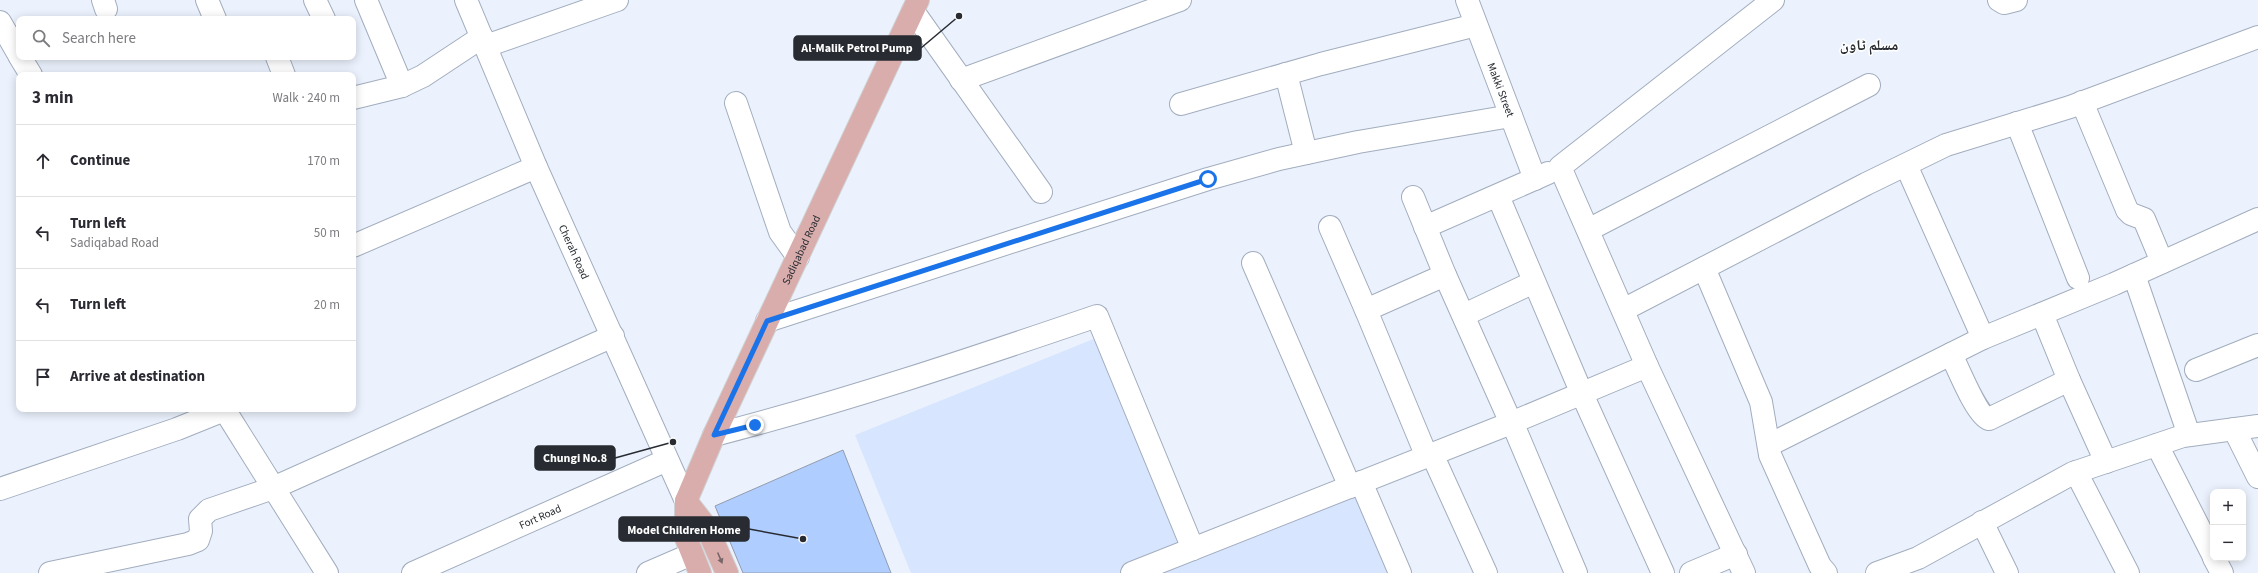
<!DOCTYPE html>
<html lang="en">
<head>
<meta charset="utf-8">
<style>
  body { margin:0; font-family:"Source Sans 3","Noto Naskh Arabic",sans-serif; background:#f2f2f3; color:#2b2b33 }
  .controls { position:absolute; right:12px; bottom:12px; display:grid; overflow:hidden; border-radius:8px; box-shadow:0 2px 10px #0003 }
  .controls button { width:36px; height:36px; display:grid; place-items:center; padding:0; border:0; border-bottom:1px solid #e1e1e2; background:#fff; color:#2b2b33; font:20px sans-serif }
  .stop { position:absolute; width:12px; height:12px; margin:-9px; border:3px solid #1a73e8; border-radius:50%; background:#fff }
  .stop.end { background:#1a73e8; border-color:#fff; box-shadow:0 1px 4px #0008 }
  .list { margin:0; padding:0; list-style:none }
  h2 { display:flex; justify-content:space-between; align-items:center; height:52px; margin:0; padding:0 16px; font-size:17px }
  h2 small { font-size:13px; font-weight:400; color:#7c7c81 }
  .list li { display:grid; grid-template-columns:26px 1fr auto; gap:12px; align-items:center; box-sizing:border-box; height:72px; padding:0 16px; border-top:1px solid #e1e1e2 }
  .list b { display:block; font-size:15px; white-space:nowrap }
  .list p { margin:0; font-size:13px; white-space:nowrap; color:#7c7c81 }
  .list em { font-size:13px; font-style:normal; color:#7c7c81 }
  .icon { flex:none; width:22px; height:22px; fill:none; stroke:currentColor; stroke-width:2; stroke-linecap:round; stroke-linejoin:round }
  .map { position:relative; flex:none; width:2258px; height:573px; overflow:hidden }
  .search { position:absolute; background:#fff; box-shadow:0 2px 10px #0003; left:16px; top:16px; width:340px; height:44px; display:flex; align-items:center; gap:10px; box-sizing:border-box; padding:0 14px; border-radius:8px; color:#7c7c81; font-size:15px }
  .panel { position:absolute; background:#fff; box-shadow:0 2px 10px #0003; left:16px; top:72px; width:340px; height:340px; border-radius:8px }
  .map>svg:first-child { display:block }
</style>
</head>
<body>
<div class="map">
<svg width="2258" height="573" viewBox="0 0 2258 573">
  <rect width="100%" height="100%" fill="#ebf2fd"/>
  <path fill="#d7e5fe" d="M1096 338 1190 550 1361 482 1400 573H911L855 435Z"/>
  <path fill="#afcdff" stroke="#929cad" d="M843 450 891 573H743L715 506Z"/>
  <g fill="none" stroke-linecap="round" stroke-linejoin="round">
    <g stroke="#a2adbe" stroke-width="24">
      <g id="minor">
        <path d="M103 0 106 9"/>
        <path d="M207 0 215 19"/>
        <path d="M315 0 324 19"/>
        <path d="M366 0 402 86"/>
        <path id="s1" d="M466 0 536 167 686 501"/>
        <path id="s2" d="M1467 0 1535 179"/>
        <path d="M1999 0 2004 3 2016 0"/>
        <path d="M913 11 1041 192"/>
        <path d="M0 22 19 55"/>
        <path d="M486 46 617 0"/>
        <path d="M20 57 31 75"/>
        <path d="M277 57 284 75"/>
        <path d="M1286 74 1306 153"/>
        <path d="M961 80 1180 0"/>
        <path d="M353 98 402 86 423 76 482 37"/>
        <path d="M2082 102 2127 210 2131 214 2144 219 2162 262"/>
        <path d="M736 103 780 232 798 257"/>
        <path d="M1181 104 1321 64 1476 25"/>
        <path d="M2017 123 2078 278"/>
        <path d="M1906 165 1983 338"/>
        <path d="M1498 196 1582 394 1663 573"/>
        <path d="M1413 197 1445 275 1511 423"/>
        <path d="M1330 227 1366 310"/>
        <path d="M1425 227 1548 173"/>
        <path d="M1588 230 1869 85"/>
        <path d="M353 246 536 167"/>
        <path d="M1253 263 1350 487"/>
        <path d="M1704 268 1761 402 1770 455 1820 566 1826 573"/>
        <path d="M2134 275 2189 435"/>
        <path d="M1623 310 1866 184 1946 145 2070 107 2258 37"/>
        <path d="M2042 314 2069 380 2106 462"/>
        <path d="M1464 315 1534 282"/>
        <path d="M767 321 1017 240 1208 179 1279 159 1358 142 1511 116"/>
        <path d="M1951 354C1958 368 1977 416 1989 419L2069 380"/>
        <path d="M1647 366 1744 573"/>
        <path d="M2196 370 2258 345"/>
        <path d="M224 409 327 573"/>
        <path d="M1512 422 1576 573"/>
        <path d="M2234 429 2258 477"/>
        <path d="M714 435C843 402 971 359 1097 316L1193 549"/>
        <path d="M1769 445 1983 338 2114 284 2258 219"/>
        <path d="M2157 445 2213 555"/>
        <path d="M1432 454 1486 573"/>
        <path d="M1427 457 1366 310 1445 275"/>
        <path d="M2076 472 2128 573"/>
        <path d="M1361 482 1400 573"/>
        <path d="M0 489 177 429 224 410"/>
        <path d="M1982 522 2007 573"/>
        <path d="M2214 558 2222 573"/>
        <path d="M50 573 188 544 198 540 201 531 200 519 209 510 273 488 613 336"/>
        <path id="s3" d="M413 573 667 460"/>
        <path d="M648 573 692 554"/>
        <path d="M1132 573 1511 423 1647 366 1560 167 1773 0"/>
        <path d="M1691 573 1736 554"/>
        <path d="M1877 573 1918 558 2073 473 2183 436 2258 426"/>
      </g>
    </g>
    <g stroke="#d0d1d2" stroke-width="24">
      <g id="major">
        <path d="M686 501 707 528 727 573"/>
        <path id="s4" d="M700 573 686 538V501L714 435 918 0"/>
      </g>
    </g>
    <use href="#minor" stroke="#fff" stroke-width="22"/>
    <use href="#major" stroke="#d9adac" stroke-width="22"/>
  </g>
  <defs><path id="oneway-solid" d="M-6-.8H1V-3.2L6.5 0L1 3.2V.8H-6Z"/></defs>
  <use fill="#786669" href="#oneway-solid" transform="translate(720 558) rotate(67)"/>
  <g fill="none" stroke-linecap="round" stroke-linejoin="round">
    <path stroke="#1a73e8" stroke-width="5" d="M755 425 714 435 767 321 1208 179"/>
  </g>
  <g text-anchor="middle" stroke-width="3" stroke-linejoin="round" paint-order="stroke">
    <g font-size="11" fill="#282c32" stroke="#fff">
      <text dy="4" stroke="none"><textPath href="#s2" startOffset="96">Makki Street</textPath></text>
      <text dy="4" stroke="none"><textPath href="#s4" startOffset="351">Sadiqabad Road</textPath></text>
      <text dy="4" stroke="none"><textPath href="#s1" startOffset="274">Cherah Road</textPath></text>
      <text dy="4" stroke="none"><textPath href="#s3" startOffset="139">Fort Road</textPath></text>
    </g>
    <g font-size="15" font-weight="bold" fill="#282c32" stroke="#fff">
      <text x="1869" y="50">مسلم ٹاون</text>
    </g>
  </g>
  <path fill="none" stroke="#282c32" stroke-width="1.5" d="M959 16L921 48M673 442L615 458M803 539L749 529"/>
  <g fill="#282c32" stroke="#fff" stroke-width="1.5">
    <circle cx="959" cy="16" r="4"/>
    <circle cx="673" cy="442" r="4"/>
    <circle cx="803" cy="539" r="4"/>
  </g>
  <g fill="#282c32" stroke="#282c32" stroke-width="1.5">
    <rect x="794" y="36" width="127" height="24" rx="4"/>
    <rect x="535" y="446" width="80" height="24" rx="4"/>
    <rect x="619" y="517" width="130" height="24" rx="4"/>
  </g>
  <g font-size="12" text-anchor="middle" font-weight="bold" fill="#fff">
    <text x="857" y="52">Al-Malik Petrol Pump</text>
    <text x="575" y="462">Chungi No.8</text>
    <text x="684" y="534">Model Children Home</text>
  </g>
</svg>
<div class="controls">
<button>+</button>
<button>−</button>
</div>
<div class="stop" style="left:1208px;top:179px"></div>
<div class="stop end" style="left:755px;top:425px"></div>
<div class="search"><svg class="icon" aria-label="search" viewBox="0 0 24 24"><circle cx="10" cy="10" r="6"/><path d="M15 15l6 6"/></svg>Search here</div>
<section class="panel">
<h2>3 min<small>Walk · 240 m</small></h2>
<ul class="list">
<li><svg class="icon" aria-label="ahead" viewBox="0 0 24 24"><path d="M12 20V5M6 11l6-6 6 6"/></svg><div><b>Continue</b></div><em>170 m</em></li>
<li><svg class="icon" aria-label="left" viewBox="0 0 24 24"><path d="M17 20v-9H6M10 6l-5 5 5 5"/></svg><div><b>Turn left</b><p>Sadiqabad Road</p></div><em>50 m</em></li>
<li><svg class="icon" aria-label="left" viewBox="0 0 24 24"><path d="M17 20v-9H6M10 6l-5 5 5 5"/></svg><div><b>Turn left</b></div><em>20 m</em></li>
<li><svg class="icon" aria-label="arrive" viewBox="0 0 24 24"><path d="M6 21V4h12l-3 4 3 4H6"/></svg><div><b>Arrive at destination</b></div></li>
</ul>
</section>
</div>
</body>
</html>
